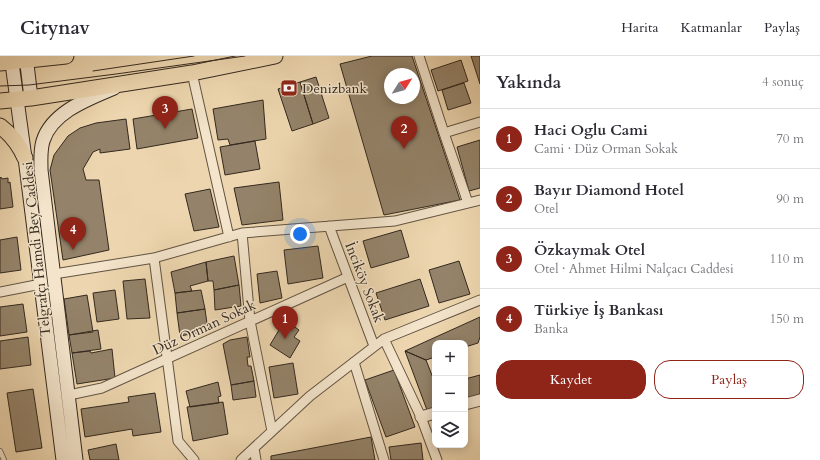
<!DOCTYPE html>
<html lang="tr">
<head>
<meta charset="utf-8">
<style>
  body { margin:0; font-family:Cardo,serif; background:#f7f7f7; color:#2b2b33 }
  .controls { position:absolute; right:12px; bottom:12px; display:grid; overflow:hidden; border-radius:8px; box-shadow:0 2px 10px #0003 }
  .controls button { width:36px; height:36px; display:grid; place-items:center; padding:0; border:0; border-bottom:1px solid #e1e1e2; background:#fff; color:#2b2b33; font:20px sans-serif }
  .compass { position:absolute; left:384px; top:12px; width:36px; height:36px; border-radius:50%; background:#fff; box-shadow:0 2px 10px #0003; rotate:53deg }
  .you { position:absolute; left:300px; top:178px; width:14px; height:14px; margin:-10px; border:3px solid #fff; border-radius:50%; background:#1a73e8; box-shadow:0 0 0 6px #1a73e833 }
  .badge { display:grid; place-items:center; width:26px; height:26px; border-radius:50%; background:#8f2418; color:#fff; font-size:13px; font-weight:700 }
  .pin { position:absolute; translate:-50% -33px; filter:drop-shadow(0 1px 2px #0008) }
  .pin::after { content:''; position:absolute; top:21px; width:14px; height:12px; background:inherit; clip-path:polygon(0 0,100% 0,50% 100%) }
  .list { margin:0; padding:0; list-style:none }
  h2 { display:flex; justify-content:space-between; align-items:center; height:52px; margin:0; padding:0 16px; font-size:17px }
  h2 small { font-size:13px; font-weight:400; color:#7c7c81 }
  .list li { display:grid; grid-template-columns:26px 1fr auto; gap:12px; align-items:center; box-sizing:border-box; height:60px; padding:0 16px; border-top:1px solid #e1e1e2 }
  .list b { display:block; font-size:15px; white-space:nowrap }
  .list p { margin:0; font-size:13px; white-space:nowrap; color:#7c7c81 }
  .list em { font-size:13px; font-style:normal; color:#7c7c81 }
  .actions { display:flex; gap:8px; padding:12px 16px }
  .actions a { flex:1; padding:9px 0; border:1px solid #8f2418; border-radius:16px; text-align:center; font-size:14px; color:#8f2418 }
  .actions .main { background:#8f2418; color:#fff }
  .icon { flex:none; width:22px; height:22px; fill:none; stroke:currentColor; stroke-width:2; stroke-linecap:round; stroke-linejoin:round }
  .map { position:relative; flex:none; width:480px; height:404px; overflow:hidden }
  header { display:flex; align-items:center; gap:24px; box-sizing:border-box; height:56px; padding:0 20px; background:#fff; border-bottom:1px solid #e1e1e2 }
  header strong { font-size:19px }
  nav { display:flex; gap:22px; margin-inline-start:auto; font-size:14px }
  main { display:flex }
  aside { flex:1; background:#fff }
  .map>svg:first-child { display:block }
</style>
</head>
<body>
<header>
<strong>Citynav</strong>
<nav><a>Harita</a><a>Katmanlar</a><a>Paylaş</a></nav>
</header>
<main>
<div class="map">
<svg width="480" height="404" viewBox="0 0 480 404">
  <rect width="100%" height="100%" fill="#edd6af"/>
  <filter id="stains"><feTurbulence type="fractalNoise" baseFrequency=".005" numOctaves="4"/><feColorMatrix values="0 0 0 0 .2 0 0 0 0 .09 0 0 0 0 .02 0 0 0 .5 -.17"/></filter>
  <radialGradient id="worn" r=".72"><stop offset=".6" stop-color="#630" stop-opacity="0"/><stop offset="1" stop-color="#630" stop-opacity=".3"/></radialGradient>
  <path fill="#94836a" stroke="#34291f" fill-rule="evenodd" d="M372 0H412L460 144 384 159 340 8ZM390 18H414V42H390Z
    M471 0H480V28Z
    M461 4 468 25 438 35 431 14Z
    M316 21 329 62 313 68 300 26Z
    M300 26 313 68 292 75 278 33Z
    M464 27 471 47 448 54 442 34Z
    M263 44 266 83 230 89 228 83 218 84 213 53Z
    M192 53 198 82 137 93 133 63Z
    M126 63 130 93 100 97V93L93 96 83 113 86 124H99L109 194 63 204 50 114 54 99 68 80 80 72 96 67Z
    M480 84V132L469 135 457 91Z
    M255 85 260 113 225 119 220 91Z
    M1 121 2 123 8 122V127L10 126 13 151 0 153V122Z
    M279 126 283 164 242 169 234 132Z
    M210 133 219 171 194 175 185 138Z
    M401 174 409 201 371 212 363 185Z
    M17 181 21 214 0 217V184Z
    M318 190 323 222 288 228 284 194Z
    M234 200 239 229 214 234 213 225H208L206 206Z
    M459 205 470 238 439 247 429 214Z
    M206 206 208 225 190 230 192 235 175 237 171 216Z
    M277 215 282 242 260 247 257 218Z
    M145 223 150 262 127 263 123 225Z
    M420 223 429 250 385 264 376 237Z
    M239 229 241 250 215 254 214 234Z
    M115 234 119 263 97 266 93 237Z
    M201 234 205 253 177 257 175 237Z
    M87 239 93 276 69 279 64 243Z
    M23 248 27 276 0 280V251Z
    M205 253 208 275 180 280 177 257Z
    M480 261V281L478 287 465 291V287H435V301L426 304 405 295Z
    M285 264 299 274 294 281 300 285 290 302 270 289Z
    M98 274 101 293 72 297 69 279Z
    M28 281 31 309 0 313V285Z
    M247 281 250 301H247L248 310H251L254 325 231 329 223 288 230 284Z
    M112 293 115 322 77 328 72 297 90 295 91 297Z
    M405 295 426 304 435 327V352L427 354Z
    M293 307 298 338 274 342 269 311Z
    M394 314 415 371 386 381 365 324Z
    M480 319V338L465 343V323Z
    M254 325 256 341 233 344 231 329Z
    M218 326 221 340 218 341 219 347 190 351 186 335Z
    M33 333 42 392 16 396 7 337Z
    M155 337 161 376 133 380 132 373 85 381 81 353 129 346 128 341Z
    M223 346 228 378 193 385 187 351Z
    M371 381 375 404H271V400Z
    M421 387 423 404H391L389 391Z
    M116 388 119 404H90L88 394Z"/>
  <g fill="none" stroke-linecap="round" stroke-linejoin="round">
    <g stroke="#625443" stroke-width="6">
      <path id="service" d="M0 395 4 404"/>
    </g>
    <g stroke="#625443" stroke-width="11">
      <path id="minor" d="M419 0 444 77
        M192 17 229 181
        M468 147 444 77 480 66
        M329 170 374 290
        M242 177 250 265 272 375
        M154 202 178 385 194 404
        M54 218 154 202 242 177 395 165 480 144
        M0 236 41 228
        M384 283 421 361 437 404
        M354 306 384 404
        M69 339 102 332 348 221
        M254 392 256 404
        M241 404 310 340 384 283 480 244"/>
    </g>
    <g stroke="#625443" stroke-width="13">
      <path id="tertiary" d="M465 348 480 344
        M421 361 435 357"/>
    </g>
    <g stroke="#34291f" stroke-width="15">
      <path id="secondary" d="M11 0 25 102 63 404
        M26 0 31 42
        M76 404 41 114C41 104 40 95 43 85 52 56 88 43 114 32"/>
    </g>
    <g stroke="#34291f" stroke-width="17">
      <path id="primary" d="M0 7 66 0
        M0 45 31 42 192 17 275 0
        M0 70C12 79 19 88 25 102"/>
    </g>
    <use href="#service" stroke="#f3e4cb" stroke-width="4.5"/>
    <use href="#minor" stroke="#f3e4cb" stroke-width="9"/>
    <use href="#tertiary" stroke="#f3e4cb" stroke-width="11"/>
    <use href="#secondary" stroke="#f3e4cb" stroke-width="13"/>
    <use href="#primary" stroke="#edd6af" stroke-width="15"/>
    <path stroke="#34291f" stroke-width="1" d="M93 15 194 0
      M0 30 29 29 116 18 245 0"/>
  </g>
  <defs>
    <g id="bank-square" transform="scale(0.9)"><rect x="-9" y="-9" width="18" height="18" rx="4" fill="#8f2418" stroke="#f3e4cb"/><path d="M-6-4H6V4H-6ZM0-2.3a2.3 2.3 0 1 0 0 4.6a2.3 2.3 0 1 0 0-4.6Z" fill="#fff"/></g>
  </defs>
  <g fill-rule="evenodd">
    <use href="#bank-square" x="289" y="32"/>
  </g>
  <g text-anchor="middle" stroke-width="3" stroke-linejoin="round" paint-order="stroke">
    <g font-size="14" fill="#34291f" stroke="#f3e4cb" text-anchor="start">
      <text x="302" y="37">Denizbank</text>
    </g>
    <g font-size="14" fill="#34291f" stroke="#f3e4cb">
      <text transform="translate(36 193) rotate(-96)" y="5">Telgrafçı Hamdi Bey Caddesi</text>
      <text transform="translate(365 226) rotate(69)" y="5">İnciköy Sokak</text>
      <text transform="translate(204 271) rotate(-25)" y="5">Düz Orman Sokak</text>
    </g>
  </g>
  <rect width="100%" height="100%" filter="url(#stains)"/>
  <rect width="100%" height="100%" fill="url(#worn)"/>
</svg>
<div class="controls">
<button>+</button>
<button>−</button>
<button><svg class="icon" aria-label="layers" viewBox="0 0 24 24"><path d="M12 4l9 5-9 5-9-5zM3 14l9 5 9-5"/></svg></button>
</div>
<svg class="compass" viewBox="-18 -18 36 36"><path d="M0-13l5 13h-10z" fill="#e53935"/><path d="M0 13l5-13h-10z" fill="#7c7c81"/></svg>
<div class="you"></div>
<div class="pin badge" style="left:285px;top:283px">1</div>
<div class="pin badge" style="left:404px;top:93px">2</div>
<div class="pin badge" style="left:165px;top:73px">3</div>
<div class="pin badge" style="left:73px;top:194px">4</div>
</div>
<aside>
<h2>Yakında<small>4 sonuç</small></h2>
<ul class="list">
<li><span class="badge">1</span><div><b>Haci Oglu Cami</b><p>Cami · Düz Orman Sokak</p></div><em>70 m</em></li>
<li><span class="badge">2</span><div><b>Bayır Diamond Hotel</b><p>Otel</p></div><em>90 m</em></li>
<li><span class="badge">3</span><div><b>Özkaymak Otel</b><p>Otel · Ahmet Hilmi Nalçacı Caddesi</p></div><em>110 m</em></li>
<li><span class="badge">4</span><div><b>Türkiye İş Bankası</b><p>Banka</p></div><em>150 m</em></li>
</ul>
<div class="actions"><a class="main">Kaydet</a><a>Paylaş</a></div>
</aside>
</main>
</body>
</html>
